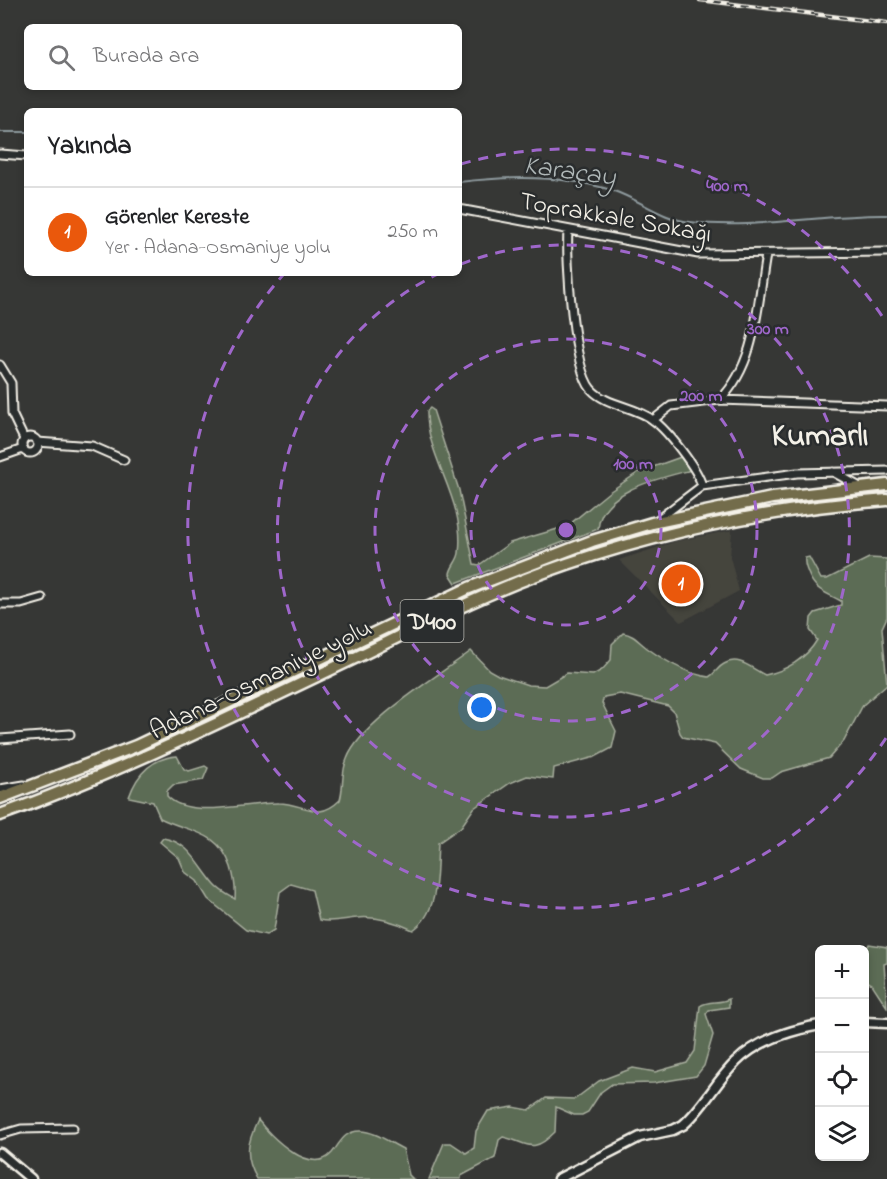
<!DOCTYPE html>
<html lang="tr">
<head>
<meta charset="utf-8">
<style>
  body { margin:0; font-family:"Indie Flower",sans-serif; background:#f6f6f6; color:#202124 }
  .controls { position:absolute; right:18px; bottom:18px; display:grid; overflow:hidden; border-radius:9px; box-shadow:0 3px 9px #0003 }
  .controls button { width:54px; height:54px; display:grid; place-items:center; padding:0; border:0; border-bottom:2px solid #e0e0e0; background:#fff; color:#202124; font:30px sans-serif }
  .you { position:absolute; left:482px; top:708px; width:21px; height:21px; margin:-15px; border:4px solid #fff; border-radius:50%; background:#1a73e8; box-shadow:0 0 0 9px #1a73e833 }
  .badge { display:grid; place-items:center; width:39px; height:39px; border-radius:50%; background:#ea580c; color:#fff; font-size:20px; font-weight:700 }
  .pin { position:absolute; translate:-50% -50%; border:3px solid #fff; box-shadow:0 2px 6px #0006 }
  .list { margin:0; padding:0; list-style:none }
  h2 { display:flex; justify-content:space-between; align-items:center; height:78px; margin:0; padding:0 24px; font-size:26px }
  h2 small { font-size:20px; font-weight:400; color:#757577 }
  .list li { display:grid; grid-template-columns:39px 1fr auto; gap:18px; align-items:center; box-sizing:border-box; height:90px; padding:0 24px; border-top:2px solid #e0e0e0 }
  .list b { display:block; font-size:22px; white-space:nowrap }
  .list p { margin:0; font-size:20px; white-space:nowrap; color:#757577 }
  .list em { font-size:20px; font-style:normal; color:#757577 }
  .icon { flex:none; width:33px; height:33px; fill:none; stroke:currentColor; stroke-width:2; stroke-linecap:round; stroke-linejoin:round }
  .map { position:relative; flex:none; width:887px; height:1179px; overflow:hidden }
  .search { position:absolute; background:#fff; box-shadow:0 3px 9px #0003; left:24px; top:24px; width:438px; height:66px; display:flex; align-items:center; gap:15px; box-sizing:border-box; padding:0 21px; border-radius:9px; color:#757577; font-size:22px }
  .panel { position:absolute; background:#fff; box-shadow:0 3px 9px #0003; left:24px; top:108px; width:438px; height:168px; border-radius:9px }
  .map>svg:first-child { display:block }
</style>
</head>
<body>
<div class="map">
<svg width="887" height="1179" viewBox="0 0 887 1179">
  <rect width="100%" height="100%" fill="#363735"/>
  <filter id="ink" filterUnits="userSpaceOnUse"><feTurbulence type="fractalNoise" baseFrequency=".0167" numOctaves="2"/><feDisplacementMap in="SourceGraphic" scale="12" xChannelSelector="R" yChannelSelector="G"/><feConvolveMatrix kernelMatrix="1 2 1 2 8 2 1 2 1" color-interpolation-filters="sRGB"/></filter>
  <g filter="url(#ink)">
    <path fill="#45443d" d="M732 530 730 557 739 591 681 622 619 560 677 541Z"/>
    <path fill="#5b6c54" stroke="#a8ae9e" stroke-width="1.5" d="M430 408 433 410 459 490 474 564 479 565 510 543 561 528 571 523 609 492 639 472 681 457 691 470C661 478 600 490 598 529L456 583 450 574C451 566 458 561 459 553 466 500 426 458 427 411Z
      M809 557 821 579H827L869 558 887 559V617L882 628 887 684 863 705 844 741 829 758 781 772 772 778H763L741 769 715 744 683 737 680 733 674 712 668 706 620 694 604 697 602 703 616 731 612 748 595 757 554 768 553 779 527 776 510 783 474 808 461 827 438 843C436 872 440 912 413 930 396 922 376 916 357 918 344 919 332 923 319 920L312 890 291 884 280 892 274 930 266 935 246 930 208 899 197 881 185 872 179 858 160 842 163 838C190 842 198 866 215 885 220 891 228 895 235 899 236 888 234 877 231 867 218 829 189 833 160 818L153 802 129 797C137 774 152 758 177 756L184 769 189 771 205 766 208 768 203 780 173 785 167 791V796C188 820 250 802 279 803 293 803 309 811 320 811 328 810 335 805 340 800 344 787 341 772 347 759 361 722 438 676 471 651L489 670 498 675 528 685 545 686 567 673 593 675 602 670 611 660 612 644 623 633C633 634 639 642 647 648 665 661 687 674 709 677 716 673 718 667 724 664 739 655 752 669 765 675 785 671 806 659 817 640L810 630 811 618 815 613 841 605V601C825 592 815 591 808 573 806 567 804 565 805 558Z
      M869 944 887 947V963L884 964 887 1007 872 984 865 980V955Z
      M729 999V1007L709 1010 706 1014 713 1035 704 1066 696 1076 654 1083 612 1084 601 1092 588 1112 582 1115H574L556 1107 555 1132C531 1156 528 1142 503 1137L499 1140 495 1158 461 1176V1179H429L444 1143H451L466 1153 474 1148 476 1131 488 1111 513 1107 529 1110 546 1098 575 1099 599 1081 633 1068 655 1072 687 1063 695 1051 700 1006C709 1000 719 1004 729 999Z
      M258 1120C270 1136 311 1177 332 1153 340 1143 344 1131 360 1131 375 1131 390 1143 403 1149L409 1175 413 1179H257C244 1156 247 1143 258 1120Z"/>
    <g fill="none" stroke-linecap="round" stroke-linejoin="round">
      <path stroke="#8f9b9f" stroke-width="2" d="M0 132H27
        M459 182C509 176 566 175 614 191 640 200 662 219 690 222 755 230 822 214 887 215"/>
      <g stroke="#f4f1e8" stroke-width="11">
        <path id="minor" d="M0 154 27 156
          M459 209 698 254 887 252
          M568 231C566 260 573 368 591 389 606 406 635 406 653 420 667 430 698 469 702 486L656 521
          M0 365 11 383 12 414 24 439
          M720 400C757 363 757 305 766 255
          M653 420 671 406 720 400 887 406
          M22 445a8 8 0 1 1 16 0a8 8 0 1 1-16 0Z
          M37 442 92 446 124 460
          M0 457 23 449
          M833 472 860 487
          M702 486 797 473 887 471
          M0 604H21L42 598
          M0 739 70 734
          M0 789 24 785
          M0 1135 21 1129 73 1128"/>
      </g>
      <g stroke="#f4f1e8" stroke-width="13">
        <path id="tertiary" d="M864 1022 887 1023
          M0 1153 31 1179
          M558 1179 640 1137 673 1130 683 1125C704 1107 716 1081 736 1062 757 1041 791 1030 820 1025"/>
      </g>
      <g stroke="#f4f1e8" stroke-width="15">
        <path id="trunk" d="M0 798 136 746 469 588 592 541 652 523 772 498 887 485
          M0 815C123 771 239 713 357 657 416 628 477 597 539 574 651 533 768 509 887 500"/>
      </g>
      <use href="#minor" stroke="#2a2d2e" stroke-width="7"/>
      <use href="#tertiary" stroke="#2a2d2e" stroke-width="8"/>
      <use href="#trunk" stroke="#736c4b" stroke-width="10"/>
      <g stroke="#f4f1e8" stroke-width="4.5">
        <path id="rail" d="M700 0 887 23"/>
      </g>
      <use href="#rail" stroke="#2a2d2e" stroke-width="2" stroke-dasharray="7" stroke-linecap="butt"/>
    </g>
  </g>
  <g fill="none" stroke="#9f67cb" stroke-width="3" stroke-dasharray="10 8">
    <circle cx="566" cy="530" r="95"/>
    <circle cx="566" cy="530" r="191"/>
    <path d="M461 264A286 286 0 1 1 438 274"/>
    <path d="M886 738A381 381 0 1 1 283 275M461 164A381 381 0 0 1 886 322"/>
  </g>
  <g text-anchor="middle" stroke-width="5" stroke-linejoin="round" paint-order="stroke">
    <rect fill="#2a2d2e" stroke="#b7b6b0" stroke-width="1.5" x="400.5" y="600" width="63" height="42" rx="4.5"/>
    <g font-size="24" font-weight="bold" fill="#f4f1e8">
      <text x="432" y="629">D400</text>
    </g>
    <g font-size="26" fill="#f4f1e8" stroke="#2a2d2e">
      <text transform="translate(616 216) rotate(10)" y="9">Toprakkale Sokağı</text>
      <text transform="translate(260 678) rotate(-26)" y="9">Adana-Osmaniye yolu</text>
    </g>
    <g font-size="27" font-style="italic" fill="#b0b8b8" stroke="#2a2d2e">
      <text transform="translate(570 170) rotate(8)" y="9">Karaçay</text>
    </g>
    <g font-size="32" font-weight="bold" fill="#f4f1e8" stroke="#2a2d2e">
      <text x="820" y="445">Kumarlı</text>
    </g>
  </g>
  <circle cx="566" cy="530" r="9" fill="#9f67cb" stroke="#2a2d2e" stroke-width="3"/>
  <g font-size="18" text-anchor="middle" font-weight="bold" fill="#9f67cb" stroke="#2a2d2e" stroke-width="5" stroke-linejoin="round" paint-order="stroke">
    <text x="727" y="191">400 m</text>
    <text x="768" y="334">300 m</text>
    <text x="701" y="401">200 m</text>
    <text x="633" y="469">100 m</text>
  </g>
</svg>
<div class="controls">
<button>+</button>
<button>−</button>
<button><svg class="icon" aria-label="locate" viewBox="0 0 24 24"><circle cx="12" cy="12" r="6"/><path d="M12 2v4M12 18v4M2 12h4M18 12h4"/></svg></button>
<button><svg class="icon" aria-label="layers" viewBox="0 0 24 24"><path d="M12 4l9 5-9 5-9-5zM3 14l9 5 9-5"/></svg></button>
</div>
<div class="you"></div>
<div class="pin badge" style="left:681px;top:584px">1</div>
<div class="search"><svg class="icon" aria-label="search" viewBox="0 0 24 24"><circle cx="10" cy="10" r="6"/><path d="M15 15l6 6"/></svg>Burada ara</div>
<section class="panel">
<h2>Yakında<small></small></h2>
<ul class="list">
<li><span class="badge">1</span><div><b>Görenler Kereste</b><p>Yer · Adana-Osmaniye yolu</p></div><em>250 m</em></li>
</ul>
</section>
</div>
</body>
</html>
